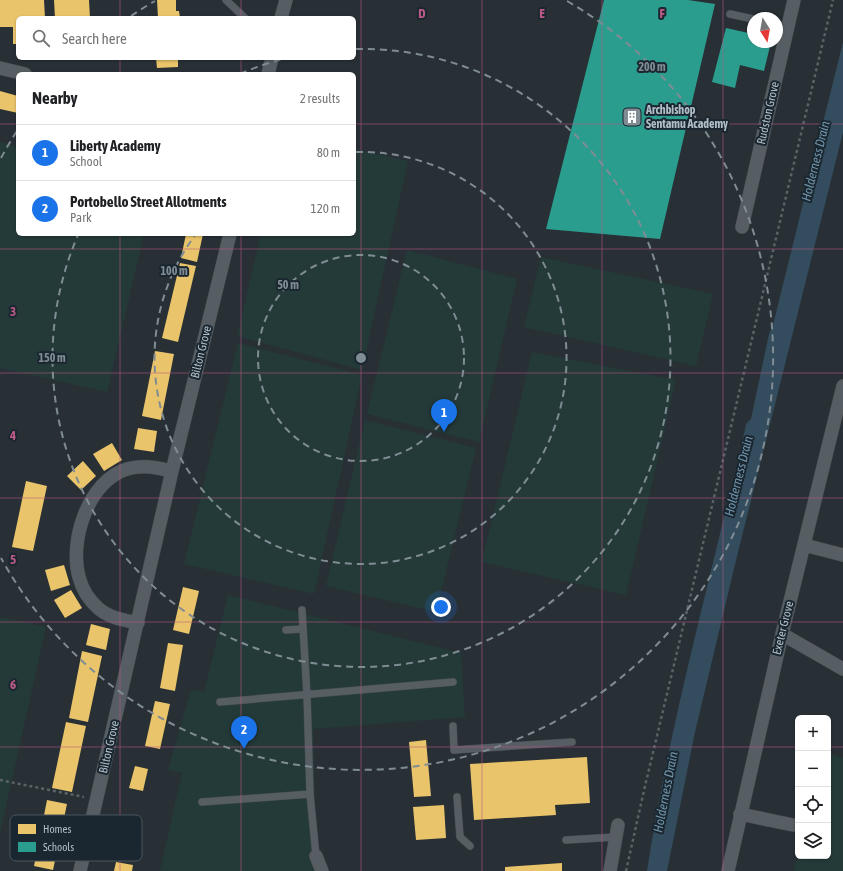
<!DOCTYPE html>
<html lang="en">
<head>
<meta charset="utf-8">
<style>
  body { margin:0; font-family:"Asap Condensed",sans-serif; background:#f2f2f2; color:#202124 }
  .controls { position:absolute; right:12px; bottom:12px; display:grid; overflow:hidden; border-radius:6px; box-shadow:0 1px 3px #0004 }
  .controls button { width:36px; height:36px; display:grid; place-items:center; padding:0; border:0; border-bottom:1px solid #e0e0e0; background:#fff; color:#202124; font:20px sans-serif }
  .compass { position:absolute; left:747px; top:12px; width:36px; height:36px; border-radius:50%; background:#fff; box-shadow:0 1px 3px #0004; rotate:169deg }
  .you { position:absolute; left:441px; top:607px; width:14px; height:14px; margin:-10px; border:3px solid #fff; border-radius:50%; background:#1a73e8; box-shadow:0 0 0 6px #1a73e833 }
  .badge { display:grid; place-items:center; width:26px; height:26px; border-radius:50%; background:#1a73e8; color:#fff; font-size:13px; font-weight:700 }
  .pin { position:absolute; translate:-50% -33px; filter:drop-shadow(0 1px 2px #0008) }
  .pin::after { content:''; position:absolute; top:21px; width:14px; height:12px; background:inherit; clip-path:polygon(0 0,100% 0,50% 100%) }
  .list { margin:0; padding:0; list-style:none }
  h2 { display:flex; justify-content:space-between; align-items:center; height:52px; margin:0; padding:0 16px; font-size:17px }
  h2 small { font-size:13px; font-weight:400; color:#757577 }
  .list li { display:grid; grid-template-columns:26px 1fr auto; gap:12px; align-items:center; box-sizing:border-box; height:56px; padding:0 16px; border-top:1px solid #e0e0e0 }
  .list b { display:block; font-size:15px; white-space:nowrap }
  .list p { margin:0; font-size:13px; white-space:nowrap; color:#757577 }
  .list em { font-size:13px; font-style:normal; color:#757577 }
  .icon { flex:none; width:22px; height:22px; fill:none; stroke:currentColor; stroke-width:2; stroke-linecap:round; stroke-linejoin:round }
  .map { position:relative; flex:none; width:843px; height:871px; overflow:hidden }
  .search { position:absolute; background:#fff; box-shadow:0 1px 3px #0004; left:16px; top:16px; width:340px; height:44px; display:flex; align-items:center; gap:10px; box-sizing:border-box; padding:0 14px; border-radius:6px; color:#757577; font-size:15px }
  .panel { position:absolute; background:#fff; box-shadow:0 1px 3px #0004; left:16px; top:72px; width:340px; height:164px; border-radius:6px }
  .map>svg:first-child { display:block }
</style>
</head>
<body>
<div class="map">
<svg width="843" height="871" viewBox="0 0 843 871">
  <rect width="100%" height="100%" fill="#283035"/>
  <path fill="#243a39" d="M0 142 18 147V234H144L107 392 0 368Z
    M354 149 408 161 362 370 237 336 261 234H354Z
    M407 250 517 279 479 442 367 414Z
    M541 257 713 294 696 366 524 327Z
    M238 343 362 375 314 594 184 564Z
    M532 352 676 380 626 595 482 562Z
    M365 420 476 448 436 612 326 586Z
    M228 595 461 653 465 717 313 729 317 871H160L182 773 168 770 191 690 204 692Z
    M0 617 46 627 0 833Z
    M828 753 843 758V871H794L798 852V856H828Z"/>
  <path fill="#344d5e" d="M843 42V132L737 556 695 732 667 871H647C665 752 696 634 724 517L730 504 746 424 751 419 769 334 773 325Z"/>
  <path fill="#e9c46a" d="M0 0H44L45 18H18V44H13V27H0Z
    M54 0H89L90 18H55Z
    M157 0H176V11H179L180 18H158Z
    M156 58H178V67L157 68Z
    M0 91 18 96V113L0 109Z
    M186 234H203L197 262 181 258Z
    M180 263 196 266 178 342 162 338Z
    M155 351 174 354 161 420 142 416Z
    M138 428 157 431 154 452 134 449Z
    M112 443 122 460 104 471 93 454Z
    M83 461 96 476 81 490 67 476Z
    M26 481 47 486 33 551 12 547Z
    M64 565 70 585 51 591 45 570Z
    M183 587 199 591 189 634 173 630Z
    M71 590 82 608 65 618 54 600Z
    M91 624 110 629 106 650 86 645Z
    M168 643 183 645 175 691 160 688Z
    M82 651 102 656 88 722 69 718Z
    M155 701 170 704 160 749 145 746Z
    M66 722 86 726 72 792 52 788Z
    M426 740 431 796 414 797 409 742Z
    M587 757 590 803 555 805 556 815 474 820 470 764Z
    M135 766 148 769 143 791 129 788Z
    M47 800 67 804 53 870 34 866Z
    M444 805 446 838 416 840 413 807Z
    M116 862 133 865 132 871H114Z
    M562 863V871H505V867Z"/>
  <path fill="#2a9d8f" d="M604 0H688L715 4 660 239 546 229Z
    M726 28 753 34V42H771L764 71 740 65 735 88 712 82Z"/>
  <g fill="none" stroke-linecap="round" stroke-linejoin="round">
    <g stroke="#464c50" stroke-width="8">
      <path id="lane" d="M226 0 245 18
        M730 14 753 19
        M777 24 787 27
        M302 610 307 695 310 794 316 856
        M286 630 302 629
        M220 702 453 682
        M453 726 454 750 572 742
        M457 797 460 837 470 846
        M202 802 310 794
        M566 840 616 837"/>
    </g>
    <g stroke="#464c50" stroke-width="14">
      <path id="street" d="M281 18 286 0
        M0 68 25 74
        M268 74 272 58
        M742 227 794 0
        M804 545 843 555
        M138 623C124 620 109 618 98 608 89 600 82 589 79 577 69 541 88 481 127 469 142 464 157 468 172 471
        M782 634 843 669
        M740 814 793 825
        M316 856 322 871
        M80 871 172 471 230 234
        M610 871 618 825
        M728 871 782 634 843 386"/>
    </g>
    <path stroke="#5a6266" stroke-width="2.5" stroke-dasharray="3 3" stroke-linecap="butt" d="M0 780 84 797
      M626 871 645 786 833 0"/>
    <use href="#lane" stroke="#575e63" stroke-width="7"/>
    <use href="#street" stroke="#575e63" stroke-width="13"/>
  </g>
  <path fill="none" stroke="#bb5a86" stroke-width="1" stroke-opacity="0.55" d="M120 0V18M241 0V18M361 0V871M482 0V871M602 0V871M723 0V871M120 58V74M241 58V74M0 124H18M354 124H843M120 234V871M241 234V871M0 249H843M0 373H843M0 498H843M0 622H843M0 747H798M828 747H843"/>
  <g fill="none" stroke="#808c94" stroke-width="2" stroke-dasharray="7 5">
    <circle cx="361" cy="358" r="103"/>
    <path d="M356 152A206 206 0 1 1 196 234"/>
    <path d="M240 74A309 309 0 0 1 286 58M356 49A309 309 0 1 1 78 235"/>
    <path d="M1 158A412 412 0 0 1 17 131M131 16A412 412 0 0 1 155 1M567 1A412 412 0 1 1 1 558"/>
  </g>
  <defs>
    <g id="building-square" transform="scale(1)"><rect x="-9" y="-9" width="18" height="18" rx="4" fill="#808c94" stroke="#1b2730"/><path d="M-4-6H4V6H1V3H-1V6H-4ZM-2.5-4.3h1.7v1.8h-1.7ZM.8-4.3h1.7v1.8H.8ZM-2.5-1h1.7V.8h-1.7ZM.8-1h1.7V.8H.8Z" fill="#fff"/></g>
  </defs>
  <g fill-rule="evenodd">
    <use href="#building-square" x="632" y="117"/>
  </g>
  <g text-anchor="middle" stroke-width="4" stroke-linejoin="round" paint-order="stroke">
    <g font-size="12" font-weight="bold" fill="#b0bdc7" stroke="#1b2730" text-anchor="start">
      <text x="646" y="114">Archbishop<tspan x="646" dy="14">Sentamu Academy</tspan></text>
    </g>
    <g font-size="12" fill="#b0bdc7" stroke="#1b2730">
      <text transform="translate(768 113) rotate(-77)" y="4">Rudston Grove</text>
      <text transform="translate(201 352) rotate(-76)" y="4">Bilton Grove</text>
      <text transform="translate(783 628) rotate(-76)" y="4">Exeter Grove</text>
      <text transform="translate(109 747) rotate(-77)" y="4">Bilton Grove</text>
    </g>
    <g font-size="13" font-style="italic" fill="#7095ab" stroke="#1b2730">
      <text transform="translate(815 161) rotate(-76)" y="5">Holderness Drain</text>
      <text transform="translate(738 476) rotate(-76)" y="5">Holderness Drain</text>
      <text transform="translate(665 792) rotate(-79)" y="5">Holderness Drain</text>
    </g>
  </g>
  <rect x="10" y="815" width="132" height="46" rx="6" fill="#1b2730" stroke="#48545d" stroke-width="1"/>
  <rect x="18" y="824" width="18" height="10" fill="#e9c46a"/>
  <rect x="18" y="842" width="18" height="10" fill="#2a9d8f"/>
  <g font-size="11" fill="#b0bdc7">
    <text x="43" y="833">Homes</text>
    <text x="43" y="851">Schools</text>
  </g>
  <g font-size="13" text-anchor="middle" font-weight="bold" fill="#bb5a86" stroke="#1b2730" stroke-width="4" stroke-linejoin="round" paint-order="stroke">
    <text x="422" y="18">D</text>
    <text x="542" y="18">E</text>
    <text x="662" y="18">F</text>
    <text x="13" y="316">3</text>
    <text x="13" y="440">4</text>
    <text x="13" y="564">5</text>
    <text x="13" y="689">6</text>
  </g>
  <circle cx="361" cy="358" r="6" fill="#808c94" stroke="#1b2730" stroke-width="2"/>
  <g font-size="12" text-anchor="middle" font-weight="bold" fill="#808c94" stroke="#1b2730" stroke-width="4" stroke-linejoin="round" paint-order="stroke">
    <text x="652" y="71">200 m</text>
    <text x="174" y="275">100 m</text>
    <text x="288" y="289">50 m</text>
    <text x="52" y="362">150 m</text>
  </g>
</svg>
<div class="controls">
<button>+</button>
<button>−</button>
<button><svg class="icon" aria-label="locate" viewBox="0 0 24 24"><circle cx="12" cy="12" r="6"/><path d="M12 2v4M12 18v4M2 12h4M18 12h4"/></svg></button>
<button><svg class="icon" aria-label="layers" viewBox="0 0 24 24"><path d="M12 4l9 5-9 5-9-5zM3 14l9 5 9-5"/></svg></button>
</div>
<svg class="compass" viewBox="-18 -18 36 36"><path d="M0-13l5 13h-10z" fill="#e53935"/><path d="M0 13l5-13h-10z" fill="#757577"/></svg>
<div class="you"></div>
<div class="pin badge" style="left:444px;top:432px">1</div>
<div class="pin badge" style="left:244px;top:749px">2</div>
<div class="search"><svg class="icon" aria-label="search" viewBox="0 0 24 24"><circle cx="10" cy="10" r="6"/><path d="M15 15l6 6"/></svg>Search here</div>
<section class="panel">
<h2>Nearby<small>2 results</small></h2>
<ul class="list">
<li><span class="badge">1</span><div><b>Liberty Academy</b><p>School</p></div><em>80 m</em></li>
<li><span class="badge">2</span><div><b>Portobello Street Allotments</b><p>Park</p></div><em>120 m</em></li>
</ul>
</section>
</div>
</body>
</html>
